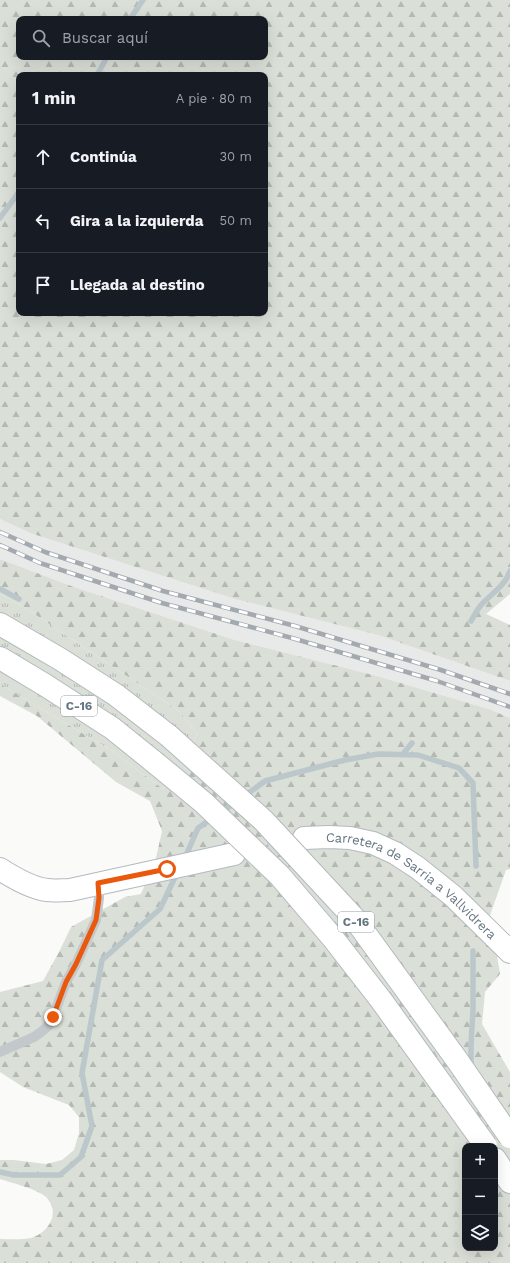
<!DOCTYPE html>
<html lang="es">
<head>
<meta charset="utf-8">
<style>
  body { margin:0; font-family:"Work Sans",sans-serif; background:#242831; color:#f1f3f6 }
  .controls { position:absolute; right:12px; bottom:12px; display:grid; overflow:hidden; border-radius:8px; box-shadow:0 4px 16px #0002 }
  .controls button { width:36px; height:36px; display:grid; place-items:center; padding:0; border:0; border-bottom:1px solid #363941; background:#171b24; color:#f1f3f6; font:20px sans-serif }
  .stop { position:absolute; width:12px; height:12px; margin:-9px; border:3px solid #ea580c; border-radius:50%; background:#fff }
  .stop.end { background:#ea580c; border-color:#fff; box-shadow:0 1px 4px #0008 }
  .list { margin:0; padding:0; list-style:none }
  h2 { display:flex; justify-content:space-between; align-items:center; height:52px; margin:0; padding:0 16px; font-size:17px }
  h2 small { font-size:13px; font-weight:400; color:#9ea1a6 }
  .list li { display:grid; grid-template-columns:26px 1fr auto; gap:12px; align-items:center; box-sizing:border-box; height:64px; padding:0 16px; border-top:1px solid #363941 }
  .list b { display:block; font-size:15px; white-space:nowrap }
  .list em { font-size:13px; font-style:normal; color:#9ea1a6 }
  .icon { flex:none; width:22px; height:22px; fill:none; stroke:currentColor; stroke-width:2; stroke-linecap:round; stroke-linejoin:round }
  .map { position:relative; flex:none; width:510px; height:1263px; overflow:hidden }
  .search { position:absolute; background:#171b24; box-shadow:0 4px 16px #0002; left:16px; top:16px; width:252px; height:44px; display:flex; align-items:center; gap:10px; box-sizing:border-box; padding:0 14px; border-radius:8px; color:#9ea1a6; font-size:15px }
  .panel { position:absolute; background:#171b24; box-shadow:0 4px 16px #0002; left:16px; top:72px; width:252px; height:244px; border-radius:8px }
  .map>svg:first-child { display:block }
</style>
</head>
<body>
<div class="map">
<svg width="510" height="1263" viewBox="0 0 510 1263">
  <defs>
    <pattern id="grass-tufts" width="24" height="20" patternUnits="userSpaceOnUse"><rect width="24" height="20" fill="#dadfd7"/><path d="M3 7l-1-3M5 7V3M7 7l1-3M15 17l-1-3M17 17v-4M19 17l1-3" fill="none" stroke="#b4b9b4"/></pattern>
    <pattern id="forest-firs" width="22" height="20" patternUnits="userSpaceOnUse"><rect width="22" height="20" fill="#dadfd7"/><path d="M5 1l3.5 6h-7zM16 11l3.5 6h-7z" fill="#b4b9b4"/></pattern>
  </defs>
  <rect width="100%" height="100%" fill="#fafaf8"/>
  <path fill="#e8e9e9" d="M0 519 30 533 235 599 378 635 510 681V718L489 709 377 676 235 640 74 587 0 559Z"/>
  <path fill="url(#grass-tufts)" d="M0 594 27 609 179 711 197 733 186 768 163 789 112 751 0 684Z"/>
  <path fill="url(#forest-firs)" fill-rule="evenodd" d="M0 0H510V594L486 614 510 625V681L378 635 235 599 30 533 0 519ZM19 19H265V57H19ZM19 75H265V313H19Z
    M0 559 74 587 235 640 377 676 489 709 510 718V869L506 870 482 938 497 956 500 974 485 992 482 1024 510 1072V1263H0V1239C10 1239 21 1240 31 1238 49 1233 61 1212 46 1197 37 1189 12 1183 0 1179V1160H14L46 1164 62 1160 74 1150 79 1133V1117L69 1105 23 1087 0 1072V992L43 981 60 950 71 927 125 897 141 894 156 858 162 831 150 801 116 782 37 716 0 696V684L112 751 163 789 186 768 197 733 179 711 27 609 0 594ZM465 1146H495V1248H465Z"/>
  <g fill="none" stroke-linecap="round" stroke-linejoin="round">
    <path stroke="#bbc7cb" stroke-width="5.5" d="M130 19 143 0
      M97 75 107 57
      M0 218 19 192
      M0 589 19 599
      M471 621C474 616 477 610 481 605 491 594 505 586 510 571
      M402 755 412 743
      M243 797 265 781 345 760 378 754 418 755 459 768 473 783 476 866
      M220 813 236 802
      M184 860 198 828 213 818
      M471 1067V1045L473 1010V951
      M0 1172 14 1175H60L81 1157 92 1126 82 1073 102 960 160 909 177 873"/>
    <path stroke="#d5d9db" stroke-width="22" stroke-dasharray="22 11" stroke-linecap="butt" d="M236 853 301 839"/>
    <g stroke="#b3babf" stroke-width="24">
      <g id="secondary">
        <path id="s1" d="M304 838 329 837 350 838 373 843 395 853 418 868 453 896 510 952"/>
        <path d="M0 869C14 878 31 888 47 890 55 891 62 890 70 890L234 854"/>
      </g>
    </g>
    <g stroke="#b4b9bd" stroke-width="24">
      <path id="highway" d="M0 624 60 659 116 695 169 736
        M0 658 45 685 112 728 153 761
        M495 1159 510 1182"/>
    </g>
    <path stroke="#c3c8cc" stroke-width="10" d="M0 1052 34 1037 41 1032 48 1026 53 1017 66 982 76 964 96 920 99 898 98 883"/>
    <use href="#secondary" stroke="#fff" stroke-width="22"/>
    <use href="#highway" stroke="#fff" stroke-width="22"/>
    <g stroke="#a2aab0" stroke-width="4.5">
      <path id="rail" d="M0 532 45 552 163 591 295 626 441 670 510 694
        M0 545 40 563 162 603 292 638 437 681 510 707"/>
    </g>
    <use href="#rail" stroke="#fff" stroke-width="3" stroke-dasharray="9" stroke-linecap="butt"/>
    <g stroke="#b4b9bd" stroke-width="24" stroke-linecap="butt">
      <path id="highway-bridge" d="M169 736 264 821 354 918 457 1060 510 1137
        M153 761 204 803 280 876 332 937 381 1000 486 1146"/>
    </g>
    <use href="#highway-bridge" stroke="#fff" stroke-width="22"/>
  </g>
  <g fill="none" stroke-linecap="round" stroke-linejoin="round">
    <path stroke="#ea580c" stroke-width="5" d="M53 1017 66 982 76 964 96 920 99 898 98 883 167 869"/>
  </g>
  <g text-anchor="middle" stroke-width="4" stroke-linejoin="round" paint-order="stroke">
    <g fill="#fff" stroke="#939fa8" stroke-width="1">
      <rect x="61" y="696" width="36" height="20" rx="3"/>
      <rect x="338" y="912" width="36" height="20" rx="3"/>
    </g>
    <g font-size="12" font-weight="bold" fill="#657683">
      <text x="79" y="710">C-16</text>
      <text x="356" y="926">C-16</text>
    </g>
    <g font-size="13" fill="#657683" stroke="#fff">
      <text dy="5" stroke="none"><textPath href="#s1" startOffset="123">Carretera de Sarria a Vallvidrera</textPath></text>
    </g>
  </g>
</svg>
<div class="controls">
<button>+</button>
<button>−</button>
<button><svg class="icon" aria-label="layers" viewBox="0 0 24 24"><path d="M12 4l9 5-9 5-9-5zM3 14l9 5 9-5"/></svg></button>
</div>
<div class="stop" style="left:167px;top:869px"></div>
<div class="stop end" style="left:53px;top:1017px"></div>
<div class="search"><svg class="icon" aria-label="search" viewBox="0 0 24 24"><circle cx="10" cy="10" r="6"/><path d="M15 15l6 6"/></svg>Buscar aquí</div>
<section class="panel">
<h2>1 min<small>A pie · 80 m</small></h2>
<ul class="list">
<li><svg class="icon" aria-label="ahead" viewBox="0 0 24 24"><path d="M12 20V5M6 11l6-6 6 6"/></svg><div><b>Continúa</b></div><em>30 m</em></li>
<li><svg class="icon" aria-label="left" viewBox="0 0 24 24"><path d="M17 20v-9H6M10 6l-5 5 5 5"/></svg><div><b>Gira a la izquierda</b></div><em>50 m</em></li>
<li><svg class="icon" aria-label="arrive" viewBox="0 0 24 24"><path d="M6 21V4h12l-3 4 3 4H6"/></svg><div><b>Llegada al destino</b></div></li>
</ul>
</section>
</div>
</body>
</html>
